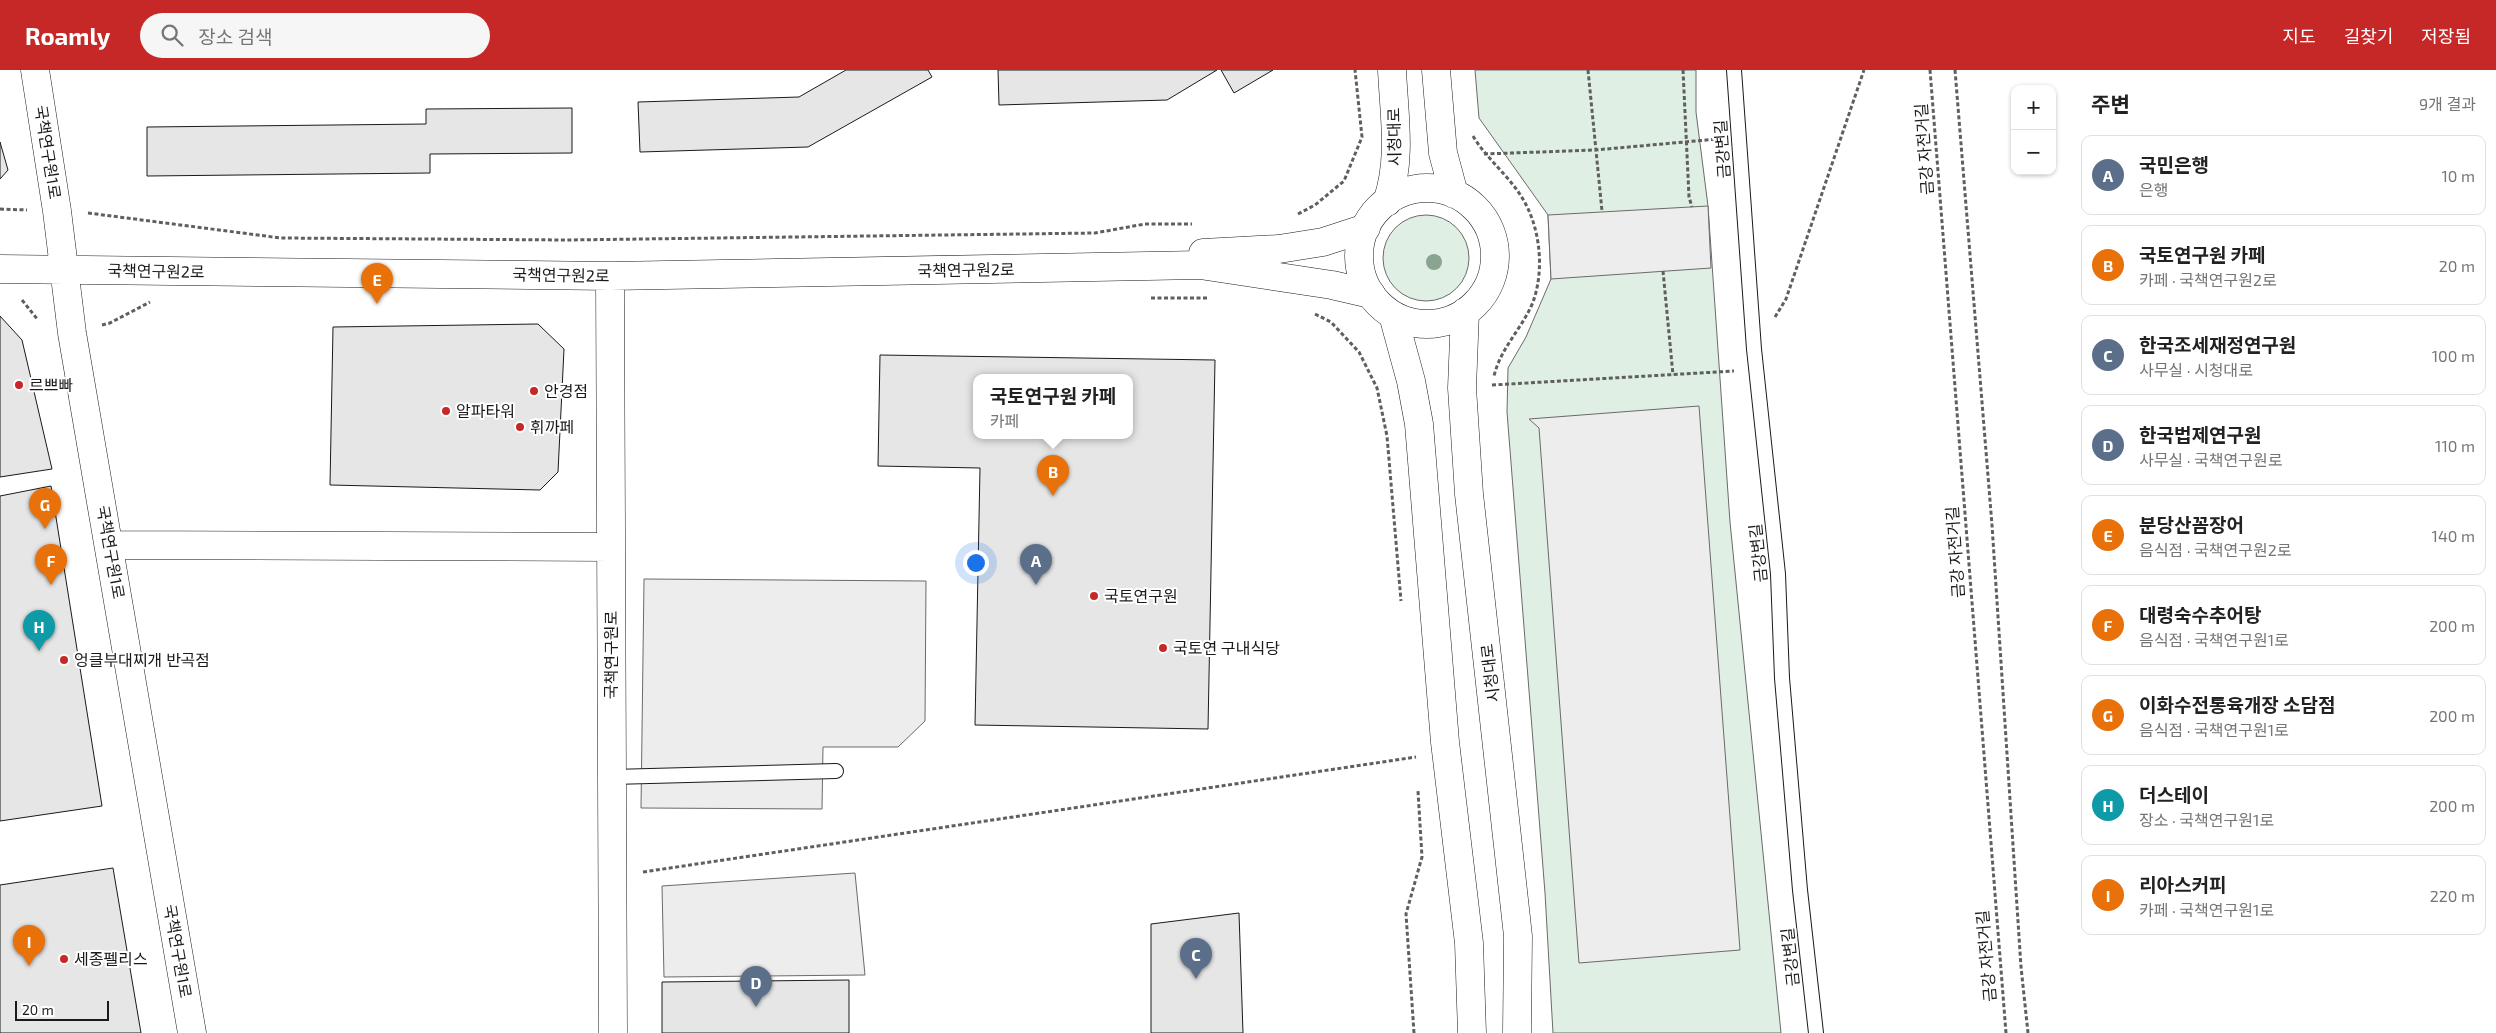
<!DOCTYPE html>
<html lang="ko">
<head>
<meta charset="utf-8">
<style>
  body { margin:0; font-family:"Exo 2","Noto Sans KR",sans-serif; background:#f6f6f6; color:#222 }
  .controls { position:absolute; right:15px; top:15px; display:grid; overflow:hidden; border-radius:10px; box-shadow:0 1px 4px #0004 }
  .controls button { width:45px; height:45px; display:grid; place-items:center; padding:0; border:0; border-bottom:1px solid #e0e0e0; background:#fff; color:#222; font:25px sans-serif }
  .scale { position:absolute; left:15px; bottom:12px; width:94px; box-sizing:border-box; padding-left:5px; border:2px solid #1a1a1a; border-top:0; font-size:14px; line-height:18px; white-space:nowrap; color:#1a1a1a; -webkit-text-stroke:4px #fff; paint-order:stroke }
  .you { position:absolute; left:975px; top:492px; width:18px; height:18px; margin:-12px; border:4px solid #fff; border-radius:50%; background:#1a73e8; box-shadow:0 0 0 8px #1a73e833 }
  .badge { display:grid; place-items:center; width:32px; height:32px; border-radius:50%; background:#c62828; color:#fff; font-size:16px; font-weight:700 }
  .pin { position:absolute; translate:-50% -41px; filter:drop-shadow(0 1px 2px #0008) }
  .pin::after { content:''; position:absolute; top:26px; width:18px; height:15px; background:inherit; clip-path:polygon(0 0,100% 0,50% 100%) }
  .popup { position:absolute; left:973px; top:304px; width:160px; height:65px; box-sizing:border-box; display:grid; place-content:center; border-radius:10px; background:#fff; filter:drop-shadow(0 1px 4px #0005); font-size:16px; white-space:nowrap; color:#767676 }
  .popup b { font-size:19px; color:#222 }
  .popup::after { content:''; position:absolute; left:50%; top:100%; margin-left:-10px; border:10px solid transparent; border-top-color:#fff }
  .list { margin:0; padding:0; list-style:none }
  h2 { display:flex; justify-content:space-between; align-items:center; height:65px; margin:0; padding:0 20px; font-size:21px }
  h2 small { font-size:16px; font-weight:400; color:#767676 }
  .list li { display:grid; grid-template-columns:32px 1fr auto; gap:15px; align-items:center; box-sizing:border-box; height:80px; margin:0 10px 10px; padding:0 10px; border:1px solid #e0e0e0; border-radius:10px }
  .list b { display:block; font-size:19px; white-space:nowrap }
  .list p { margin:0; font-size:16px; white-space:nowrap; color:#767676 }
  .list em { font-size:16px; font-style:normal; color:#767676 }
  .icon { flex:none; width:28px; height:28px; fill:none; stroke:currentColor; stroke-width:2; stroke-linecap:round; stroke-linejoin:round }
  .map { position:relative; flex:none; width:2071px; height:963px; overflow:hidden }
  header { display:flex; align-items:center; gap:30px; box-sizing:border-box; height:70px; padding:0 25px; background:#c62828; color:#fff }
  header strong { font-size:24px }
  nav { display:flex; gap:28px; margin-inline-start:auto; font-size:18px }
  .search { width:350px; height:45px; background:#f6f6f6; display:flex; align-items:center; gap:12px; box-sizing:border-box; padding:0 18px; border-radius:28px; color:#767676; font-size:19px }
  main { display:flex }
  aside { flex:1; background:#fff }
  .map>svg:first-child { display:block }
</style>
</head>
<body>
<header>
<strong>Roamly</strong>
<div class="search"><svg class="icon" aria-label="search" viewBox="0 0 24 24"><circle cx="10" cy="10" r="6"/><path d="M15 15l6 6"/></svg>장소 검색</div>
<nav><a>지도</a><a>길찾기</a><a>저장됨</a></nav>
</header>
<main>
<div class="map">
<svg width="2071" height="963" viewBox="0 0 2071 963">
  <rect width="100%" height="100%" fill="#fff"/>
  <path fill="#e0efe3" stroke="#6a6a6a" d="M1475 0H1696V42L1708 136 1730 452 1781 963H1553L1545 823 1507 342 1508 298 1526 267 1551 209 1548 145 1479 48Z
    M1383 188a43 43 0 1 1 86 0a43 43 0 1 1-86 0Z"/>
  <path fill="#ededed" stroke="#6a6a6a" d="M1708 136 1711 198 1551 209 1548 145Z
    M1699 336 1740 880 1579 893 1539 358 1529 349Z
    M644 509 926 511 925 651 898 677H823L822 739 641 738Z
    M855 803 865 905 664 907 662 816Z"/>
  <path fill="#e6e6e6" stroke="#1a1a1a" fill-rule="evenodd" d="M846 0H928L932 7 808 77 640 82 638 32 799 27Z
    M998 0H1217L1167 30 999 35Z
    M1221 0H1273L1234 23Z
    M572 38V83L430 84V103L147 106V57L426 54V39Z
    M0 72 8 100 0 109Z
    M0 246 22 270 52 399 0 407Z
    M538 254 564 279 558 402 540 420 330 415 333 257Z
    M880 285 1215 290 1208 659 975 655 980 398 878 396ZM977 307H1129V365H977Z
    M51 416 102 736 0 751V426Z
    M113 798 141 963H0V815Z
    M1239 843 1243 963H1151V854Z
    M849 910V963H662V912Z"/>
  <g fill="none" stroke-linecap="round" stroke-linejoin="round">
    <g stroke="#1a1a1a" stroke-width="16">
      <path id="service" d="M1734 0 1754 279 1778 504 1782 608 1800 820 1816 963
        M612 707 836 701"/>
    </g>
    <g stroke="#1a1a1a" stroke-width="29">
      <path id="minor" d="M35 0 57 141 72 263 192 963
        M1203 183 1279 179 1323 172 1366 158
        M0 199 610 206 1200 195 1332 215 1371 224
        M610 206 613 963
        M110 475 611 477"/>
    </g>
    <g stroke="#1a1a1a" stroke-width="29">
      <path id="tertiary" d="M1436 0 1443 83 1454 124
        M1359 186a68 68 0 1 1 136 0a68 68 0 1 1-136 0Z
        M1387 132C1402 90 1394 44 1392 0
        M1465 242 1462 318 1469 424 1518 866 1517 963
        M1393 245 1411 311 1419 354 1445 672 1469 873 1472 963"/>
    </g>
    <path stroke="#5f5f5f" stroke-width="3" stroke-dasharray="4 2.5" stroke-linecap="butt" d="M1588 0 1602 141
      M1683 0 1689 127 1692 137
      M1930 0 2006 963
      M1955 0 1992 455 2021 897 2028 963
      M1473 66C1486 88 1507 104 1521 126 1540 155 1545 199 1533 232 1522 259 1501 277 1494 306
      M1484 84 1595 80 1718 69
      M0 139 27 140
      M88 143 281 168 567 170 1095 163 1145 154H1192
      M1298 144 1315 135 1344 111 1362 67 1355 0
      M1663 201 1673 305
      M1151 228H1207
      M22 230 38 250
      M1315 244 1331 252 1359 282 1377 318 1387 366 1401 531
      M1775 247 1786 229 1864 0
      M102 255 110 253 150 232
      M1492 315 1734 301
      M643 802 1416 687
      M1414 963 1406 844 1422 787 1418 721"/>
    <use href="#service" stroke="#fff" stroke-width="14"/>
    <use href="#minor" stroke="#fff" stroke-width="28"/>
    <use href="#tertiary" stroke="#fff" stroke-width="28"/>
  </g>
  <circle fill="#8aa48f" cx="1434" cy="192" r="8"/>
  <g fill="#c62828" stroke="#fff" stroke-width="2">
    <circle cx="19" cy="315" r="5"/>
    <circle cx="534" cy="321" r="5"/>
    <circle cx="446" cy="341" r="5"/>
    <circle cx="520" cy="357" r="5"/>
    <circle cx="1094" cy="526" r="5"/>
    <circle cx="1163" cy="578" r="5"/>
    <circle cx="64" cy="590" r="5"/>
    <circle cx="64" cy="889" r="5"/>
  </g>
  <g text-anchor="middle" stroke-width="4" stroke-linejoin="round" paint-order="stroke">
    <g font-size="16" fill="#1a1a1a" stroke="#fff">
      <text transform="translate(1394 67) rotate(-91)" y="6">시청대로</text>
      <text transform="translate(1722 79) rotate(-94)" y="6">금강변길</text>
      <text transform="translate(1924 79) rotate(-94)" y="6">금강 자전거길</text>
      <text transform="translate(48 82) rotate(81)" y="6">국책연구원1로</text>
      <text transform="translate(966 200) rotate(-1)" y="6">국책연구원2로</text>
      <text transform="translate(156 201) rotate(1)" y="6">국책연구원2로</text>
      <text transform="translate(561 205) rotate(1)" y="6">국책연구원2로</text>
      <text transform="translate(111 482) rotate(80)" y="6">국책연구원1로</text>
      <text transform="translate(1955 482) rotate(-94)" y="6">금강 자전거길</text>
      <text transform="translate(1758 483) rotate(-96)" y="6">금강변길</text>
      <text transform="translate(611 585) rotate(-90)" y="6">국책연구원로</text>
      <text transform="translate(1490 603) rotate(-97)" y="6">시청대로</text>
      <text transform="translate(178 881) rotate(80)" y="6">국책연구원1로</text>
      <text transform="translate(1986 886) rotate(-95)" y="6">금강 자전거길</text>
      <text transform="translate(1790 887) rotate(-96)" y="6">금강변길</text>
    </g>
    <g font-size="16" fill="#1a1a1a" stroke="#fff" text-anchor="start">
      <text x="29" y="321">르쁘빠</text>
      <text x="544" y="327">안경점</text>
      <text x="456" y="347">알파타워</text>
      <text x="530" y="363">휘까페</text>
      <text x="1104" y="532">국토연구원</text>
      <text x="1173" y="584">국토연 구내식당</text>
      <text x="74" y="596">엉클부대찌개 반곡점</text>
      <text x="74" y="895">세종펠리스</text>
    </g>
  </g>
</svg>
<div class="controls">
<button>+</button>
<button>−</button>
</div>
<div class="scale">20 m</div>
<div class="you"></div>
<div class="pin badge" style="left:1036px;top:515px;background:#5c6f8a">A</div>
<div class="pin badge" style="left:1053px;top:426px;background:#e8710a">B</div>
<div class="popup"><b>국토연구원 카페</b>카페</div>
<div class="pin badge" style="left:1196px;top:909px;background:#5c6f8a">C</div>
<div class="pin badge" style="left:756px;top:937px;background:#5c6f8a">D</div>
<div class="pin badge" style="left:377px;top:234px;background:#e8710a">E</div>
<div class="pin badge" style="left:51px;top:515px;background:#e8710a">F</div>
<div class="pin badge" style="left:45px;top:459px;background:#e8710a">G</div>
<div class="pin badge" style="left:39px;top:581px;background:#0f9aa8">H</div>
<div class="pin badge" style="left:29px;top:896px;background:#e8710a">I</div>
</div>
<aside>
<h2>주변<small>9개 결과</small></h2>
<ul class="list">
<li><span class="badge" style="background:#5c6f8a">A</span><div><b>국민은행</b><p>은행</p></div><em>10 m</em></li>
<li><span class="badge" style="background:#e8710a">B</span><div><b>국토연구원 카페</b><p>카페 · 국책연구원2로</p></div><em>20 m</em></li>
<li><span class="badge" style="background:#5c6f8a">C</span><div><b>한국조세재정연구원</b><p>사무실 · 시청대로</p></div><em>100 m</em></li>
<li><span class="badge" style="background:#5c6f8a">D</span><div><b>한국법제연구원</b><p>사무실 · 국책연구원로</p></div><em>110 m</em></li>
<li><span class="badge" style="background:#e8710a">E</span><div><b>분당산꼼장어</b><p>음식점 · 국책연구원2로</p></div><em>140 m</em></li>
<li><span class="badge" style="background:#e8710a">F</span><div><b>대령숙수추어탕</b><p>음식점 · 국책연구원1로</p></div><em>200 m</em></li>
<li><span class="badge" style="background:#e8710a">G</span><div><b>이화수전통육개장 소담점</b><p>음식점 · 국책연구원1로</p></div><em>200 m</em></li>
<li><span class="badge" style="background:#0f9aa8">H</span><div><b>더스테이</b><p>장소 · 국책연구원1로</p></div><em>200 m</em></li>
<li><span class="badge" style="background:#e8710a">I</span><div><b>리아스커피</b><p>카페 · 국책연구원1로</p></div><em>220 m</em></li>
</ul>
</aside>
</main>
</body>
</html>
